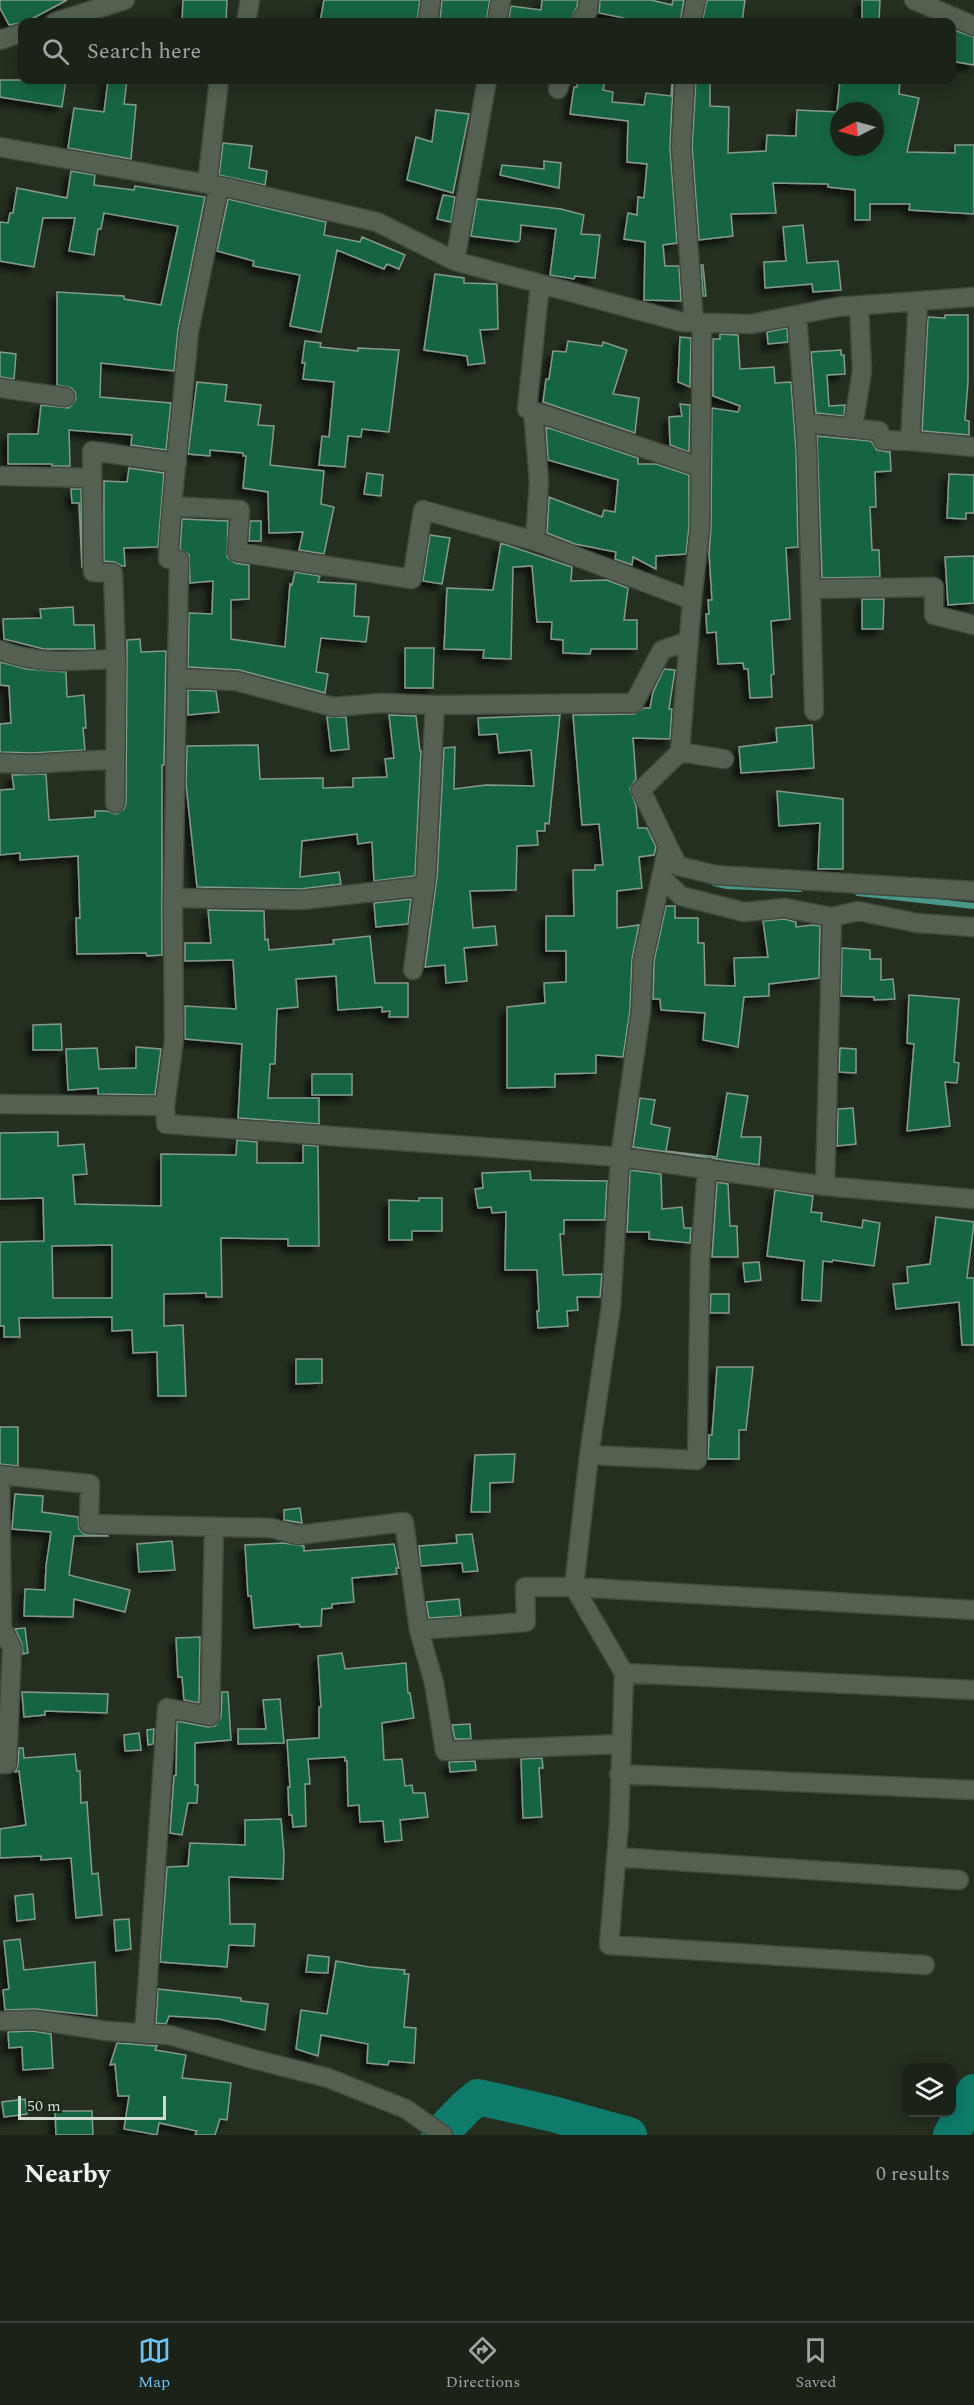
<!DOCTYPE html>
<html lang="en">
<head>
<meta charset="utf-8">
<style>
  body { margin:0; font-family:Spectral,serif; background:#242b21; color:#f1f3f6 }
  .controls { position:absolute; right:18px; bottom:18px; display:grid; overflow:hidden; border-radius:12px; box-shadow:0 3px 15px #0003 }
  .controls button { width:54px; height:54px; display:grid; place-items:center; padding:0; border:0; border-bottom:2px solid #394037; background:#1b2318; color:#f1f3f6; font:30px sans-serif }
  .compass { position:absolute; left:830px; top:102px; width:54px; height:54px; border-radius:50%; background:#1b2318; box-shadow:0 3px 15px #0003; rotate:264deg }
  .scale { position:absolute; left:18px; bottom:15px; width:148px; box-sizing:border-box; padding-left:6px; border:3px solid #d1d8cf; border-top:0; font-size:16px; line-height:21px; white-space:nowrap; color:#d1d8cf; -webkit-text-stroke:4px #1a2517; paint-order:stroke }
  .list { margin:0; padding:0; list-style:none }
  h2 { display:flex; justify-content:space-between; align-items:center; height:78px; margin:0; padding:0 24px; font-size:26px }
  h2 small { font-size:20px; font-weight:400; color:#a0a4a2 }
  .icon { flex:none; width:33px; height:33px; fill:none; stroke:currentColor; stroke-width:2; stroke-linecap:round; stroke-linejoin:round }
  .map { position:relative; flex:none; width:974px; height:2135px; overflow:hidden }
  .search { position:absolute; background:#1b2318; box-shadow:0 3px 15px #0003; left:18px; right:18px; top:18px; height:66px; display:flex; align-items:center; gap:15px; box-sizing:border-box; padding:0 21px; border-radius:12px; color:#a0a4a2; font-size:22px }
  .sheet { height:186px; background:#1b2318 }
  nav { display:flex; justify-content:space-around; align-items:center; box-sizing:border-box; height:84px; border-top:2px solid #394037; background:#1b2318; font-size:16px; color:#a0a4a2 }
  nav a { display:grid; justify-items:center; gap:3px }
  nav .on { color:#71c1f5 }
  .map>svg:first-child { display:block }
</style>
</head>
<body>
<div class="map">
<svg width="974" height="2135" viewBox="0 0 974 2135">
  <defs>
    <filter id="shadow"><feDropShadow dx="-5.5" dy="5.5" stdDeviation="3" flood-color="#0009"/></filter>
  </defs>
  <rect width="100%" height="100%" fill="#242f20"/>
  <g fill="none" stroke-linecap="round" stroke-linejoin="round">
    <path stroke="#489789" stroke-width="6" d="M714 883 727 886 800 889
      M858 893 974 906"/>
    <path stroke="#0e7b6b" stroke-width="36" d="M439 2135 465 2108 478 2097 553 2114 629 2135
      M951 2135 974 2092"/>
  </g>
  <path fill="#196542" stroke="#859a8d" stroke-width="1.5" fill-rule="evenodd" filter="url(#shadow)" d="M0 0H67L26 22 9 25 0 8Z
    M183 0H227L226 22H182Z
    M324 0H420L417 22H320Z
    M442 0H490L486 22 440 19Z
    M542 0H578L577 7 569 22H508L511 6 541 10Z
    M600 0H651L672 5 673 0H684L680 22H623L624 18 599 13Z
    M707 0H745L742 22H702Z
    M862 0H880L879 22H862Z
    M951 29 974 37V65L951 61Z
    M0 80H66L62 107 0 97Z
    M108 80H127L124 104 136 105 131 159 68 148 74 108 104 112Z
    M578 80H605L603 90 613 92 612 102 644 105 646 93 671 96 672 84H673L670 147 677 243 663 245 665 266H679L681 301 644 300 645 242 624 239 628 213 637 215 638 197 644 198 647 164 627 162 628 121 570 114 574 87H577Z
    M696 80H710V106L729 107 728 153 766 151 767 135 796 136 797 110 839 112V147H875V111H837L840 80H900L899 94 919 98 907 152 955 153V145H974V214L909 210 910 204H870V220H855V190L828 187V184L773 183 776 213 731 214 733 236 699 240 692 146Z
    M436 110 469 114 453 193 407 180 416 137 432 142Z
    M223 143 252 146 249 168 267 171 265 185 219 175Z
    M544 161 561 163 559 188 500 175 502 165 544 169Z
    M71 171 95 175 94 185 134 190 135 186 205 197 178 330 174 371 101 363 100 397 171 403 166 450 131 445 132 435 69 430 70 466H52V464H8V434H38L41 405 69 408 76 399 75 392 71 388 57 385V292L124 296V299L161 305 178 226 104 213 101 229H98L94 255 69 251 75 218H43L34 267 0 261V222L8 223 10 213H13L17 188 67 198Z
    M443 195 455 197 451 222 437 219Z
    M228 199 326 222 324 235 360 242 362 237 405 255 399 269 387 264 384 269 337 250 321 332 290 326 300 275 253 266 254 261 217 251Z
    M477 199 561 209 584 215 581 234 600 235 595 278 575 276 574 279 550 275 556 229 521 225 520 240 518 242 471 236Z
    M803 225 807 263 838 261 841 290 813 292 812 284 765 288 764 262 786 261 783 227Z
    M701 265H703L706 296H703Z
    M435 274 464 278V283L497 284 498 329 480 330 485 363 468 365 467 356 424 350Z
    M945 315H968V382L965 420 969 421V435L922 431 928 317 945 318Z
    M787 328 788 342 768 344 767 332Z
    M720 334 738 335 740 369 774 367 775 383 791 382 796 449 798 547 786 548 790 619 771 621 774 674 771 675 772 697 750 698 748 669H744L743 663 718 664 716 632 707 633 706 614H709L708 600H712L709 553 711 528 712 408 738 412 740 406 713 396V339H720Z
    M680 337 691 338 690 387 678 382Z
    M305 341 321 343 320 347 358 351V348L399 350 389 432 362 429 361 437 348 436 345 467 319 465 322 436 329 437 334 382 303 379 305 363H302Z
    M568 341 602 346 603 342 627 350 613 394 639 398 635 433 543 402 546 379H549L553 351 566 352Z
    M841 350V355H844L845 374 827 375 829 406 845 405 844 416 816 413 811 352Z
    M0 352 16 354 14 379 0 377Z
    M197 382 227 385 225 401 261 405 258 425 274 426 270 465 324 471 321 504 334 507 324 554 299 550 303 532 269 533 268 492 243 488 246 456H243V453L210 450V456L188 454Z
    M680 404 690 405 689 452 670 445 669 417 682 416Z
    M546 427 638 458V464H656L689 475V527L686 554 656 556V569L633 557 632 565 615 559 616 552 575 544 547 533 549 497 602 517 604 510 615 512 618 480 548 460Z
    M817 436 871 441 877 450 890 452 891 471 875 472 876 507H870L872 550H879L880 577 822 578Z
    M129 468 164 473 158 547 124 548 125 566H122L114 562 104 561V481L127 482Z
    M367 473 383 475 381 496 364 494Z
    M949 474 974 475V513H966V519L947 518Z
    M71 489H81L82 568 79 503H72Z
    M182 519 228 521 227 557 235 563 249 565V599L231 600V639L285 647 290 584 292 585 295 572 320 576 318 582 356 584 354 616 369 617 366 642 321 638 316 672 328 674 325 693 239 670 188 667 189 613 212 614 213 581 190 583 189 555 180 549Z
    M250 521H261V541H249Z
    M430 535 450 538 442 584 423 581Z
    M501 543 572 567 571 581 607 580 628 588 624 620H637V649H591L590 654 563 653V640L551 639 552 622H537L532 566 513 567 511 659 483 658 484 650 444 649 447 588 493 590Z
    M974 556V603L948 605 945 557Z
    M862 599H884L883 629H862Z
    M73 607 74 625H94L95 649H44L4 639 3 619 41 618 40 609Z
    M140 639 141 652 166 651 164 765H162V955L147 956 146 953 77 954 76 918H80L78 856 20 860V853L0 855V790L14 789 12 775 46 774 49 820 95 817V811H107L116 814 124 809 126 803 127 640Z
    M405 648H434L433 688H405Z
    M0 662 27 669 66 672 67 697 84 695 86 728H83L85 750 32 753 0 752V724L11 723 9 686 0 685Z
    M664 669 675 670 669 709H672L670 739 633 738 636 779 630 789 636 805 638 828H647L656 847 654 855 639 857 642 888 617 891V928L639 925 632 959 630 1010 623 1057 596 1055V1073L555 1074V1087L507 1088V1007L545 1003 544 983 566 982V951H546V916H574L573 870H595V865H603L599 824 582 825 573 715 634 714 644 708H650L653 692Z
    M188 690 216 691 219 712 188 715Z
    M389 715 416 716 420 751H421L415 876 374 881 372 842 358 844 357 834 302 841 300 877 339 872 341 884 301 889 197 887 186 784 187 746 258 745 260 779 323 778V788L353 787V778L387 777 385 759 394 758Z
    M560 715 549 824 545 823V831H537L538 845 517 846 516 890 470 891 473 928 495 926 497 945 464 948 467 981 446 983 445 965 425 967 437 877 444 748 455 747 454 789 486 785 534 786 531 750 499 753 497 734 479 735 478 718Z
    M327 717H346L349 749 331 751Z
    M812 725 814 768 741 773 739 747 777 742 776 728Z
    M777 791 843 799V869H818L820 823 779 826Z
    M411 899 408 924 376 927 374 903Z
    M666 906H675V918H698V943H704L705 985 735 986 734 958 768 957 763 921 784 919 796 922V927L812 925 820 926 819 978 769 984V996L744 997 738 1047 703 1040 705 1013 661 1010 660 999H653L654 961Z
    M208 910 264 911 265 940 268 939 269 950 334 944 333 940 370 936 375 983H408V1017H389L390 1011 382 1012V1007L338 1010 336 976 296 979 298 1007 277 1009 275 1064H270L268 1098H319V1124L238 1118 242 1044 185 1039V1006L236 1009 233 960 185 961V943H211Z
    M842 948 870 950V959H881V980L893 979 895 999 874 1000V997L841 996Z
    M909 995 959 999 954 1062 959 1063 957 1083 945 1082 950 1126 907 1131 914 1044 907 1043Z
    M61 1024 62 1050H33V1025Z
    M136 1047 161 1049 155 1095 98 1094V1088L68 1090 66 1049 97 1048 99 1069 136 1068Z
    M840 1048 856 1049V1073L839 1072Z
    M312 1074H352V1095H312Z
    M727 1093 748 1096 741 1137H761L759 1165 633 1147 640 1098 655 1100 651 1124 670 1128 666 1151 717 1157Z
    M853 1108 856 1144 837 1146 838 1109Z
    M58 1132V1146L84 1144 87 1174 73 1175 75 1204 161 1206V1154L236 1155 237 1140 257 1142V1163H303V1145L318 1146 319 1246H288V1239L221 1238 222 1297H206V1293L164 1294V1326L183 1325 186 1396H158L157 1352 133 1353 132 1330 112 1331V1317L19 1318 20 1337H4V1326H0V1242L44 1241 43 1198 0 1199V1133ZM112 1245V1298H53L52 1246Z
    M630 1170 661 1174 662 1209 682 1207 684 1228H691L690 1243 649 1239V1232H627Z
    M530 1171 531 1180 607 1181 605 1220H564V1234H560L563 1275 602 1274 600 1297H577L578 1310 567 1311 568 1326 538 1328 537 1311H539L537 1270H505L506 1212 492 1213 491 1207 478 1208 475 1189 483 1188 482 1173Z
    M717 1182 728 1184 730 1226H737L738 1257H712Z
    M775 1190 813 1196 811 1212 822 1213 821 1221 862 1228 863 1220 880 1223 874 1266 833 1260 832 1262 823 1261 821 1301 802 1300 804 1261 767 1256Z
    M419 1198H442V1231H412V1240H389V1200L419 1201Z
    M936 1217 974 1222 967 1278H974V1345H962L959 1302 896 1309 893 1284 908 1283 907 1267 930 1264Z
    M759 1262 761 1280 745 1282 743 1263Z
    M711 1294H729V1313H710Z
    M296 1359H322V1383L296 1384Z
    M717 1367H753L746 1430H739V1459H708L709 1435H712Z
    M0 1427H18V1466L0 1464Z
    M515 1454 513 1482 490 1483V1512H471L475 1455Z
    M15 1494 43 1496 42 1512 78 1517 79 1529 84 1534 109 1536H74L69 1575 130 1590 125 1612 74 1599 73 1617 24 1616 25 1589 45 1590 46 1566 51 1532 12 1529Z
    M300 1508 302 1523 284 1520V1510Z
    M472 1534 478 1571 463 1572 462 1563 421 1566 419 1546 457 1543 456 1535Z
    M172 1541 175 1570 139 1572 137 1544Z
    M283 1543 304 1546V1551L394 1544 399 1568H396L397 1574 352 1578 354 1602 332 1604V1608L322 1609 321 1626 300 1627 299 1624 254 1628 251 1596H248L245 1545Z
    M459 1599 461 1616 429 1618 426 1602Z
    M25 1628 28 1653 23 1654 22 1644 15 1629Z
    M200 1637 199 1703 184 1700 182 1677H178L176 1638Z
    M342 1653 345 1669 406 1663 408 1693H410L414 1718 382 1723 384 1760 402 1759 405 1786 412 1785 413 1793H425L428 1817 400 1820 402 1840 385 1842 383 1821 360 1822 359 1805 348 1806 347 1761H345V1757L308 1759 310 1784H305L306 1826 293 1827 292 1815H289L288 1787H290L287 1740 319 1738V1707H321L318 1656Z
    M22 1692 108 1694 107 1713 45 1711V1715L24 1717Z
    M222 1692H228L231 1740 195 1743V1785H198L197 1803H188L182 1835 170 1833 174 1776 176 1775 177 1721 208 1727 215 1726 221 1717Z
    M280 1699 284 1743 238 1744V1729H266L263 1700Z
    M470 1724 471 1739H455L452 1725Z
    M154 1729 153 1744 148 1745 147 1730Z
    M139 1733 141 1750 125 1751 124 1735Z
    M19 1748H23L24 1758 75 1754 77 1771H80L81 1803 87 1802 92 1874 98 1873 102 1915 76 1918 71 1858 41 1860V1856L0 1858V1829L26 1825 19 1771 15 1772 18 1765Z
    M542 1758 543 1768H539L542 1817 523 1818 521 1759Z
    M475 1761 476 1770 450 1772 449 1762Z
    M281 1819 284 1854 283 1879 229 1877 230 1924H255L254 1946 229 1945 227 1967 160 1962 167 1867 188 1866 190 1843 245 1845V1820Z
    M33 1894 35 1919 17 1921 15 1896Z
    M129 1919 131 1949 116 1951 114 1920Z
    M20 1939 24 1970 95 1962 97 2016 35 2009 5 2010 3 1990 9 1989 4 1941Z
    M308 1955 329 1957 328 1973 306 1972Z
    M336 1961 369 1967 405 1970 404 1974H409L404 2027 416 2028 414 2063 389 2061 388 2065 367 2063 368 2044 321 2035 318 2056 296 2049 301 2010 327 2014Z
    M158 1989 241 1998V2001L268 2004 265 2030 219 2019 169 2016 166 2024 156 2023Z
    M33 2031 51 2034 53 2068 23 2070 22 2047 9 2048 8 2032Z
    M117 2043 157 2046 155 2050 186 2055 182 2078 231 2083 227 2120 220 2119 215 2135H195L197 2131 159 2123 157 2135 124 2129 129 2096H118L115 2064 110 2065Z
    M25 2099 27 2114 4 2117 2 2102Z
    M55 2111H92L93 2135H56Z"/>
  <g fill="none" stroke-linecap="round" stroke-linejoin="round">
    <g stroke="#40493d" stroke-width="21">
      <path id="minor" d="M914 0 974 26
        M55 22 125 0
        M246 22 250 0
        M428 22 431 0
        M497 22 501 0
        M580 22 588 11 589 0
        M691 22 696 0
        M0 40 22 33
        M685 80 681 146 694 323
        M558 89 561 80
        M0 147 225 187 377 222 455 261 682 322 751 324 837 307 974 297
        M207 184 219 80
        M455 261 487 80
        M540 284 527 409 700 467
        M918 301 910 441 974 447
        M797 315 807 448 814 711
        M0 388 65 397
        M533 411 539 482 535 541
        M805 423 879 431 883 440 910 441
        M853 428 862 371 859 306
        M0 476 92 478
        M172 506 189 332 219 186
        M811 589 934 587V615L974 625
        M692 600 700 528 702 323
        M0 650C37 665 77 661 116 659
        M177 678 236 681 333 707 381 703 435 705
        M680 752 724 759
        M0 763 32 764 115 759
        M115 803 116 659 113 573 93 572 92 451 177 463
        M668 846 678 866 716 875 974 891
        M661 877 681 896 744 912 785 908 832 917
        M173 898 302 900 425 886
        M413 970 426 876 435 705 634 703 662 650 689 641
        M0 1104 165 1106 166 1124 620 1157 825 1186 974 1199
        M165 1106 174 1040 173 907 179 560 168 559 172 506 240 510 237 552 412 579 423 510 535 541 692 600 680 752 641 790 668 846 643 960 641 1011 620 1157 611 1307 589 1455 574 1587 974 1610
        M825 1186 832 917 858 911 917 923 974 927
        M589 1455 697 1460 700 1260 707 1168
        M0 1475 90 1484 89 1524 271 1528 298 1535 404 1522 419 1630 526 1622 525 1587H574L624 1673 619 1824 609 1945 925 1965
        M419 1630 434 1683 445 1751 620 1744
        M624 1673 974 1690
        M0 1764H7L12 1648 2 1628 0 1475
        M619 1774 974 1790
        M616 1857 959 1880
        M0 2021 34 2020 107 2031 169 2035 253 2059 328 2078 406 2109 443 2135
        M144 2034 167 1708 210 1716 214 1527"/>
    </g>
    <use href="#minor" stroke="#546151" stroke-width="18"/>
  </g>
</svg>
<div class="controls">
<button><svg class="icon" aria-label="layers" viewBox="0 0 24 24"><path d="M12 4l9 5-9 5-9-5zM3 14l9 5 9-5"/></svg></button>
</div>
<svg class="compass" viewBox="-18 -18 36 36"><path d="M0-13l5 13h-10z" fill="#e53935"/><path d="M0 13l5-13h-10z" fill="#a0a4a2"/></svg>
<div class="scale">50 m</div>
<div class="search"><svg class="icon" aria-label="search" viewBox="0 0 24 24"><circle cx="10" cy="10" r="6"/><path d="M15 15l6 6"/></svg>Search here</div>
</div>
<section class="sheet">
<h2>Nearby<small>0 results</small></h2>
<ul class="list">
</ul>
</section>
<nav>
<a class="on"><svg class="icon" aria-label="map" viewBox="0 0 24 24"><path d="M3 6l6-2 6 2 6-2v14l-6 2-6-2-6 2zM9 4v14M15 6v14"/></svg>Map</a>
<a><svg class="icon" aria-label="directions" viewBox="0 0 24 24"><path d="M12 3l9 9-9 9-9-9zM9 14v-3h6M13 9l2 2-2 2"/></svg>Directions</a>
<a><svg class="icon" aria-label="saved" viewBox="0 0 24 24"><path d="M7 4h10v16l-5-4-5 4z"/></svg>Saved</a>
</nav>
</body>
</html>
